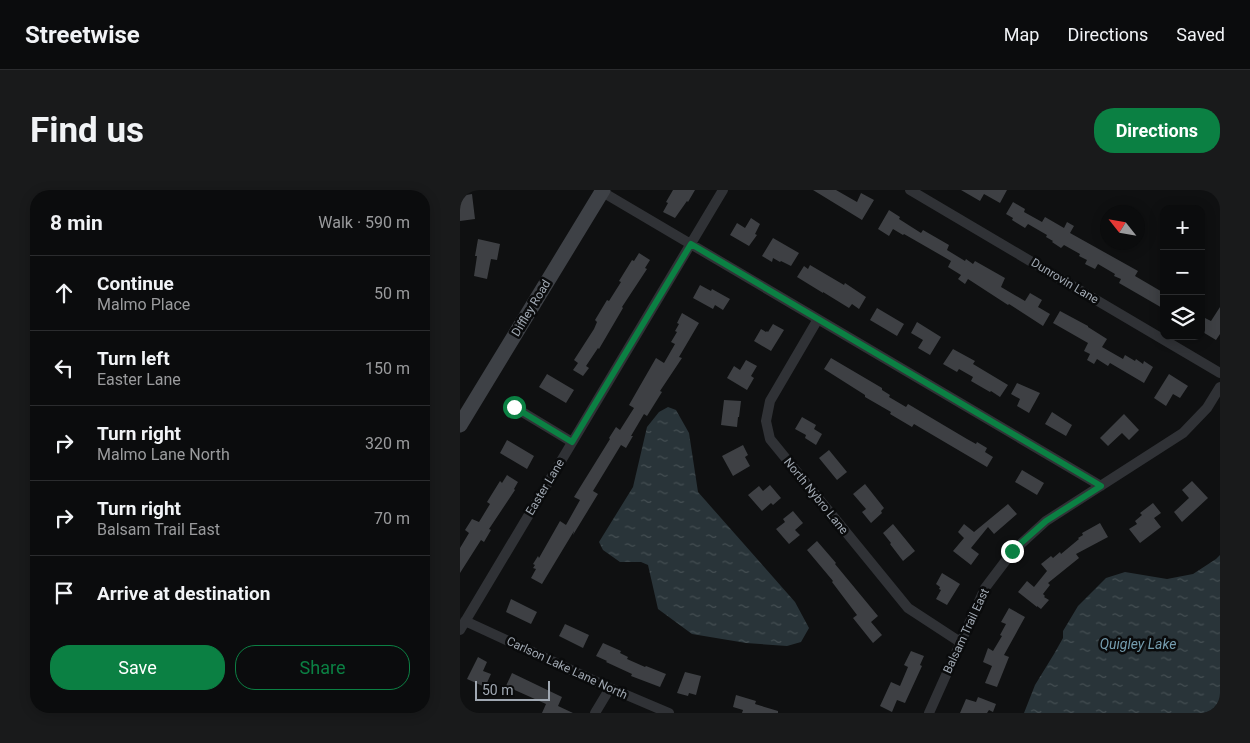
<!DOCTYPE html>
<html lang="en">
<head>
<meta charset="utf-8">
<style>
  body { margin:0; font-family:Roboto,sans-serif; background:#191a1b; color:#f1f3f6 }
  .controls { position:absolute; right:15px; top:15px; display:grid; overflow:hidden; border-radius:10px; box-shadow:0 2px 12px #0003 }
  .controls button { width:45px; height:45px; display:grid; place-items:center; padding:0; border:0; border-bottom:1px solid #2b2c2e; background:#0b0c0d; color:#f1f3f6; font:25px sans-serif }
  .compass { position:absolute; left:640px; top:15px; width:45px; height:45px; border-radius:50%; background:#0b0c0d; box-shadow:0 2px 12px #0003; rotate:301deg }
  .scale { position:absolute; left:15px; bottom:12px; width:75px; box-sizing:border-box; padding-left:5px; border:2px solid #a0a8b2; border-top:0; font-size:14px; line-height:18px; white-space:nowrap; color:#a0a8b2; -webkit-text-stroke:4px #0a0b0c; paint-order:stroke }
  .stop { position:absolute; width:15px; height:15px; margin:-11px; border:4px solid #0b8043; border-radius:50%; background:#fff }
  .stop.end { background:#0b8043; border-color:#fff; box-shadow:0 1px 5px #0008 }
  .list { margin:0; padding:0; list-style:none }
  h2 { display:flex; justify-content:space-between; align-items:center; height:65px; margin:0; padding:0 20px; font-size:21px }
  h2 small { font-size:16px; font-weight:400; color:#9a9b9d }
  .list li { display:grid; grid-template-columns:32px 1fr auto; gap:15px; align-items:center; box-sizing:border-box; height:75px; padding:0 20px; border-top:1px solid #2b2c2e }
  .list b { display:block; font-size:19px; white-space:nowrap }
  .list p { margin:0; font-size:16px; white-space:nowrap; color:#9a9b9d }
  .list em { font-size:16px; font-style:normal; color:#9a9b9d }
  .actions { display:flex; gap:10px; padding:15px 20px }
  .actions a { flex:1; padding:11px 0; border:1px solid #0b8043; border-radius:20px; text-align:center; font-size:18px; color:#0b8043 }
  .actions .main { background:#0b8043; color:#fff }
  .icon { flex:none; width:28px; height:28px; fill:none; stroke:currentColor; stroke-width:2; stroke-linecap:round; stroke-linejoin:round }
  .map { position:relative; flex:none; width:760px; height:523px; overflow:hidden; border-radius:20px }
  header { display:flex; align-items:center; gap:30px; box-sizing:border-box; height:70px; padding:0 25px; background:#0b0c0d; border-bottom:1px solid #2b2c2e }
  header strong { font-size:24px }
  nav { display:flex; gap:28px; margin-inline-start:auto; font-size:18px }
  .intro { display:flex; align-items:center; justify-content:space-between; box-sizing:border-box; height:120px; padding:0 30px }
  h1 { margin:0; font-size:35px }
  .button { padding:12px 22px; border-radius:20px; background:#0b8043; color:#fff; font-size:18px; font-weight:700 }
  main { display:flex; gap:30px; padding:0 30px }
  aside { flex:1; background:#0b0c0d; border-radius:20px; box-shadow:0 2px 12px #0003 }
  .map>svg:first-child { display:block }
</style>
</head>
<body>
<header>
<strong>Streetwise</strong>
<nav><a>Map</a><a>Directions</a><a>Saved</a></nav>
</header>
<div class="intro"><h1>Find us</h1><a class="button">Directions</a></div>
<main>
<aside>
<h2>8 min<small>Walk · 590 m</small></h2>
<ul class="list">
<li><svg class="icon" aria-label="ahead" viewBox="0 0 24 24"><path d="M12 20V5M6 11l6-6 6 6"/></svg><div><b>Continue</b><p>Malmo Place</p></div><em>50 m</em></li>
<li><svg class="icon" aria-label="left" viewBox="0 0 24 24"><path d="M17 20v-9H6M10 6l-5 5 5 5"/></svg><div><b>Turn left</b><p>Easter Lane</p></div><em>150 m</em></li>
<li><svg class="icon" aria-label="right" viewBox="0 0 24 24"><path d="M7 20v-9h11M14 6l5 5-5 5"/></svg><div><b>Turn right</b><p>Malmo Lane North</p></div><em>320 m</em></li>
<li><svg class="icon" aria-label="right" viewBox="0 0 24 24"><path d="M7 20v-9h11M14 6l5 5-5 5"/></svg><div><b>Turn right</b><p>Balsam Trail East</p></div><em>70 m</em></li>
<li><svg class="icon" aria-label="arrive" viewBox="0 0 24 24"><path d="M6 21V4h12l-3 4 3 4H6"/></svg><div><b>Arrive at destination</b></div></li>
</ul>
<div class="actions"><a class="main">Save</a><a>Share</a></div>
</aside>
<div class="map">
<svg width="760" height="523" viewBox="0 0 760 523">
  <defs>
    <pattern id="water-ripples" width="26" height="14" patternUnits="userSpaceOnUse" patternTransform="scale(1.25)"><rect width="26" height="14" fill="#293439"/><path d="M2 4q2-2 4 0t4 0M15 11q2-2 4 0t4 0" fill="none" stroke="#454f53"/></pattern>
  </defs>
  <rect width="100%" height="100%" fill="#0f1011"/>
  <path fill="url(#water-ripples)" d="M208 217 216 220 229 243 238 302 335 412 349 438 341 452 327 456 286 453 232 444 198 419 188 375 181 372H160L143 360 139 352 173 297 187 237 199 222Z
    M760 365V523H564L575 495 594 464 603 448V441L618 416 646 388 665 382 707 389 733 384 756 369Z"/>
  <path fill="#3e4044" d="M213 0H235L228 12 227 11 215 28 203 22 208 13 206 12Z
    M353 0H376L397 12 401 3 414 10 402 30Z
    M501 0H547L540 13 524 4 520 11Z
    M12 4 15 29 0 31V6Z
    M553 12 565 19 564 22 582 32 585 27 604 38 607 32 614 36 610 43 678 81 675 86 704 103V119L659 93 661 89 654 86 655 84 638 74 635 79 625 74 627 70 619 66 620 64 604 55 601 58 592 52 593 51 586 47 587 45 568 34 565 38 552 30 553 28 546 24Z
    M429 20 440 27 439 29 461 43 463 40 489 55 487 60 505 71 506 69 513 74 515 71 545 88 541 97 565 111 570 103 582 110 578 117 590 124 583 136 549 114 548 115 508 89 505 94 498 89 501 85 488 77 491 71 444 44 443 45 433 39 429 46 418 39Z
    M291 28 300 34 295 44 297 45 289 56 270 45 277 33 285 38Z
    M313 48 339 63 331 76 321 71 320 72 313 68 312 72 302 66Z
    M18 49 40 54 37 70 31 69 27 89 14 86 17 66H15Z
    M179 63 190 70 185 78 187 79 162 117 163 118 139 159 138 158 126 176 129 178 123 186 113 180 118 173 114 170 134 139 137 132 135 130 147 110 149 111 161 92 159 91 172 70 174 71Z
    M350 75 384 95 385 93 406 107 399 119 392 114 389 118 363 102V103L337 87 344 76 348 79Z
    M240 95 251 101 252 99 270 109 263 120 255 115 253 119 233 108Z
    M760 117V144L756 150 741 141V126L751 131Z
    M417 118 444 134 437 146 410 130Z
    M600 121 628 136V137L647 149 642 157 663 169 665 165 675 171 676 169 683 174 684 171 693 177 684 193 650 173 648 176 637 169 634 174 627 170 630 164 624 161 628 153 593 133Z
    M222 123 239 133 219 167 222 168 200 201 202 202 187 226 184 224 171 246H173L166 258 161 255 133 301 138 304 113 345 114 341 82 394 71 388 76 379 73 378 75 375 73 374 78 366 79 368 100 331 106 335 120 310 114 307 150 249 149 248 156 237 160 240 174 218 169 215 196 168 204 173 215 154 211 152 217 142 215 141 219 134 217 133Z
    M457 132 481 147 470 165 458 158 463 150 451 143Z
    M313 134 324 140 311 161 294 151 301 139 306 142 307 141 308 142Z
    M493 159 515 171 513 174 548 195 540 207 531 201 530 202 511 191 513 187 499 179 497 182 483 174Z
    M371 168 422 198V200L430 205 429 207 446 217 448 214 507 249 516 254 517 252 527 258 525 262 533 267 527 277 454 234 452 237 430 224 431 222 405 207V205L364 179Z
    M286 170 297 176 291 186 294 188 287 200 267 188 274 176 280 180Z
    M87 184 114 200 106 213 79 197Z
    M709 184 728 196 720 208 713 204 706 216 694 208Z
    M557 193 580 203 569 223 557 216 560 209 551 204Z
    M264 210 281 211 279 227H278L277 237 261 235Z
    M592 222 612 235 606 246 585 234Z
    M664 224 679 240 669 250 662 243 648 256 640 248Z
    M342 227 356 235 354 239 362 244 356 255 345 248 346 245 335 239Z
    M47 250 74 266 67 279 40 263Z
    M283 255 288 265 285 267 290 276 273 286 262 266Z
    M369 260 387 282 377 290 359 268Z
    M562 280 584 293 577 305 555 292Z
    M47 285 58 292 54 299 55 300 29 339 31 340 24 352 21 350 0 383V358L9 343 5 340 12 329 19 332 30 314 27 312 40 291 42 293Z
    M732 291 748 308 722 332 714 322 729 308 722 300Z
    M405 294 424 318 421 321 422 323 411 333 402 322 406 319 393 304Z
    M310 295 321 308 313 315 311 313 302 321 288 305 299 296 303 301Z
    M693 313 701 323 694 328 701 337 680 353 669 339 677 334 675 331 682 325 680 323Z
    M548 314 557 324 534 344 528 337 511 358 519 364 511 375 493 361 504 348 498 342 504 334 514 342Z
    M333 321 343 333 335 340 340 345 329 354 316 339 325 332 323 329Z
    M640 333 648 347 616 364 619 368 588 393 590 395 583 404 585 406 584 407 589 410 581 419 577 416V417L558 402 567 391 574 397 587 381 581 374 591 366 593 368 600 362 601 364 619 349 618 348 623 345 622 343Z
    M433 334 455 361 443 371 430 354 431 353 423 343Z
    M357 351 376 373 375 374 418 426 411 432 422 445 413 453 393 428 397 425 372 392 373 391 347 360Z
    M482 383 500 394 487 415 476 409 481 400 479 399 480 397 476 394Z
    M51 409 77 422 71 434 46 422Z
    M549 418 565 427 544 465 549 467 537 497 525 493 532 476 523 472 528 458 533 461 542 446 540 445 546 434 541 432Z
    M105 434 129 445 123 458 99 446Z
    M143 453 161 461 160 463 168 467 167 469 185 477 186 476 206 484 200 497 171 486 172 484 146 472 147 471 136 466Z
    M451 461 464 466 460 475 462 476 445 513 437 510 432 522 420 516 431 492 440 496 448 477 444 475Z
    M18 467 27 472 23 481 31 484 25 497 7 489Z
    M225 482 241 486 236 505 229 503 228 506 217 503Z
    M52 483 102 507 98 516 113 523H82L86 514 46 496Z
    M276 505 296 511 295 514 318 521V523H282L283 520 273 517Z
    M518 507 536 514 533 522 529 520 527 523H500L506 509 516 512Z"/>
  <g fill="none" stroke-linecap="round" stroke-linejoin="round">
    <path stroke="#303236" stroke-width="10" d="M139 0 641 296
      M450 0 760 183
      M358 129 310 211 306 231 310 249 448 418 500 452
      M54 217 112 252
      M5 431 150 498 209 523
      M0 440 263 0
      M135 523 150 498
      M469 523 525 398 553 361 586 331 723 243 747 218 760 197"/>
    <path stroke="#3e4146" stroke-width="15" d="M0 235 143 0"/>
  </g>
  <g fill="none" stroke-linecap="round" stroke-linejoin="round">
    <path stroke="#0b8043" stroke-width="6" d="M54 217 112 252 231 54 641 296 586 331 552 361"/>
  </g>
  <g text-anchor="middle" stroke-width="5" stroke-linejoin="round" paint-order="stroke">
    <g font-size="12" fill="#a0a8b2" stroke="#0a0b0c">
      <text transform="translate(605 91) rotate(31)" y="4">Dunrovin Lane</text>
      <text transform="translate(71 118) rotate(-59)" y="4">Diffley Road</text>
      <text transform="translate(85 297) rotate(-59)" y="4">Easter Lane</text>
      <text transform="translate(356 306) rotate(51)" y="4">North Nybro Lane</text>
      <text transform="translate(506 441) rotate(-65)" y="4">Balsam Trail East</text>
      <text transform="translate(107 478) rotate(25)" y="4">Carlson Lake Lane North</text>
    </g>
    <g font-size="14" font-style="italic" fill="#759daf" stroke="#0a0b0c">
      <text x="678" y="459">Quigley Lake</text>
    </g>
  </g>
</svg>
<div class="controls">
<button>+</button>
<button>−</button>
<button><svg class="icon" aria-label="layers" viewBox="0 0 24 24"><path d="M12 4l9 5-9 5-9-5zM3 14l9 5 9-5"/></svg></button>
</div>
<svg class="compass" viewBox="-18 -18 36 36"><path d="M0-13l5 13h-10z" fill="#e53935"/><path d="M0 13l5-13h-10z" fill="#9a9b9d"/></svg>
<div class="scale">50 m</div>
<div class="stop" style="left:54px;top:217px"></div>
<div class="stop end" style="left:552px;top:361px"></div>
</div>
</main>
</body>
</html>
